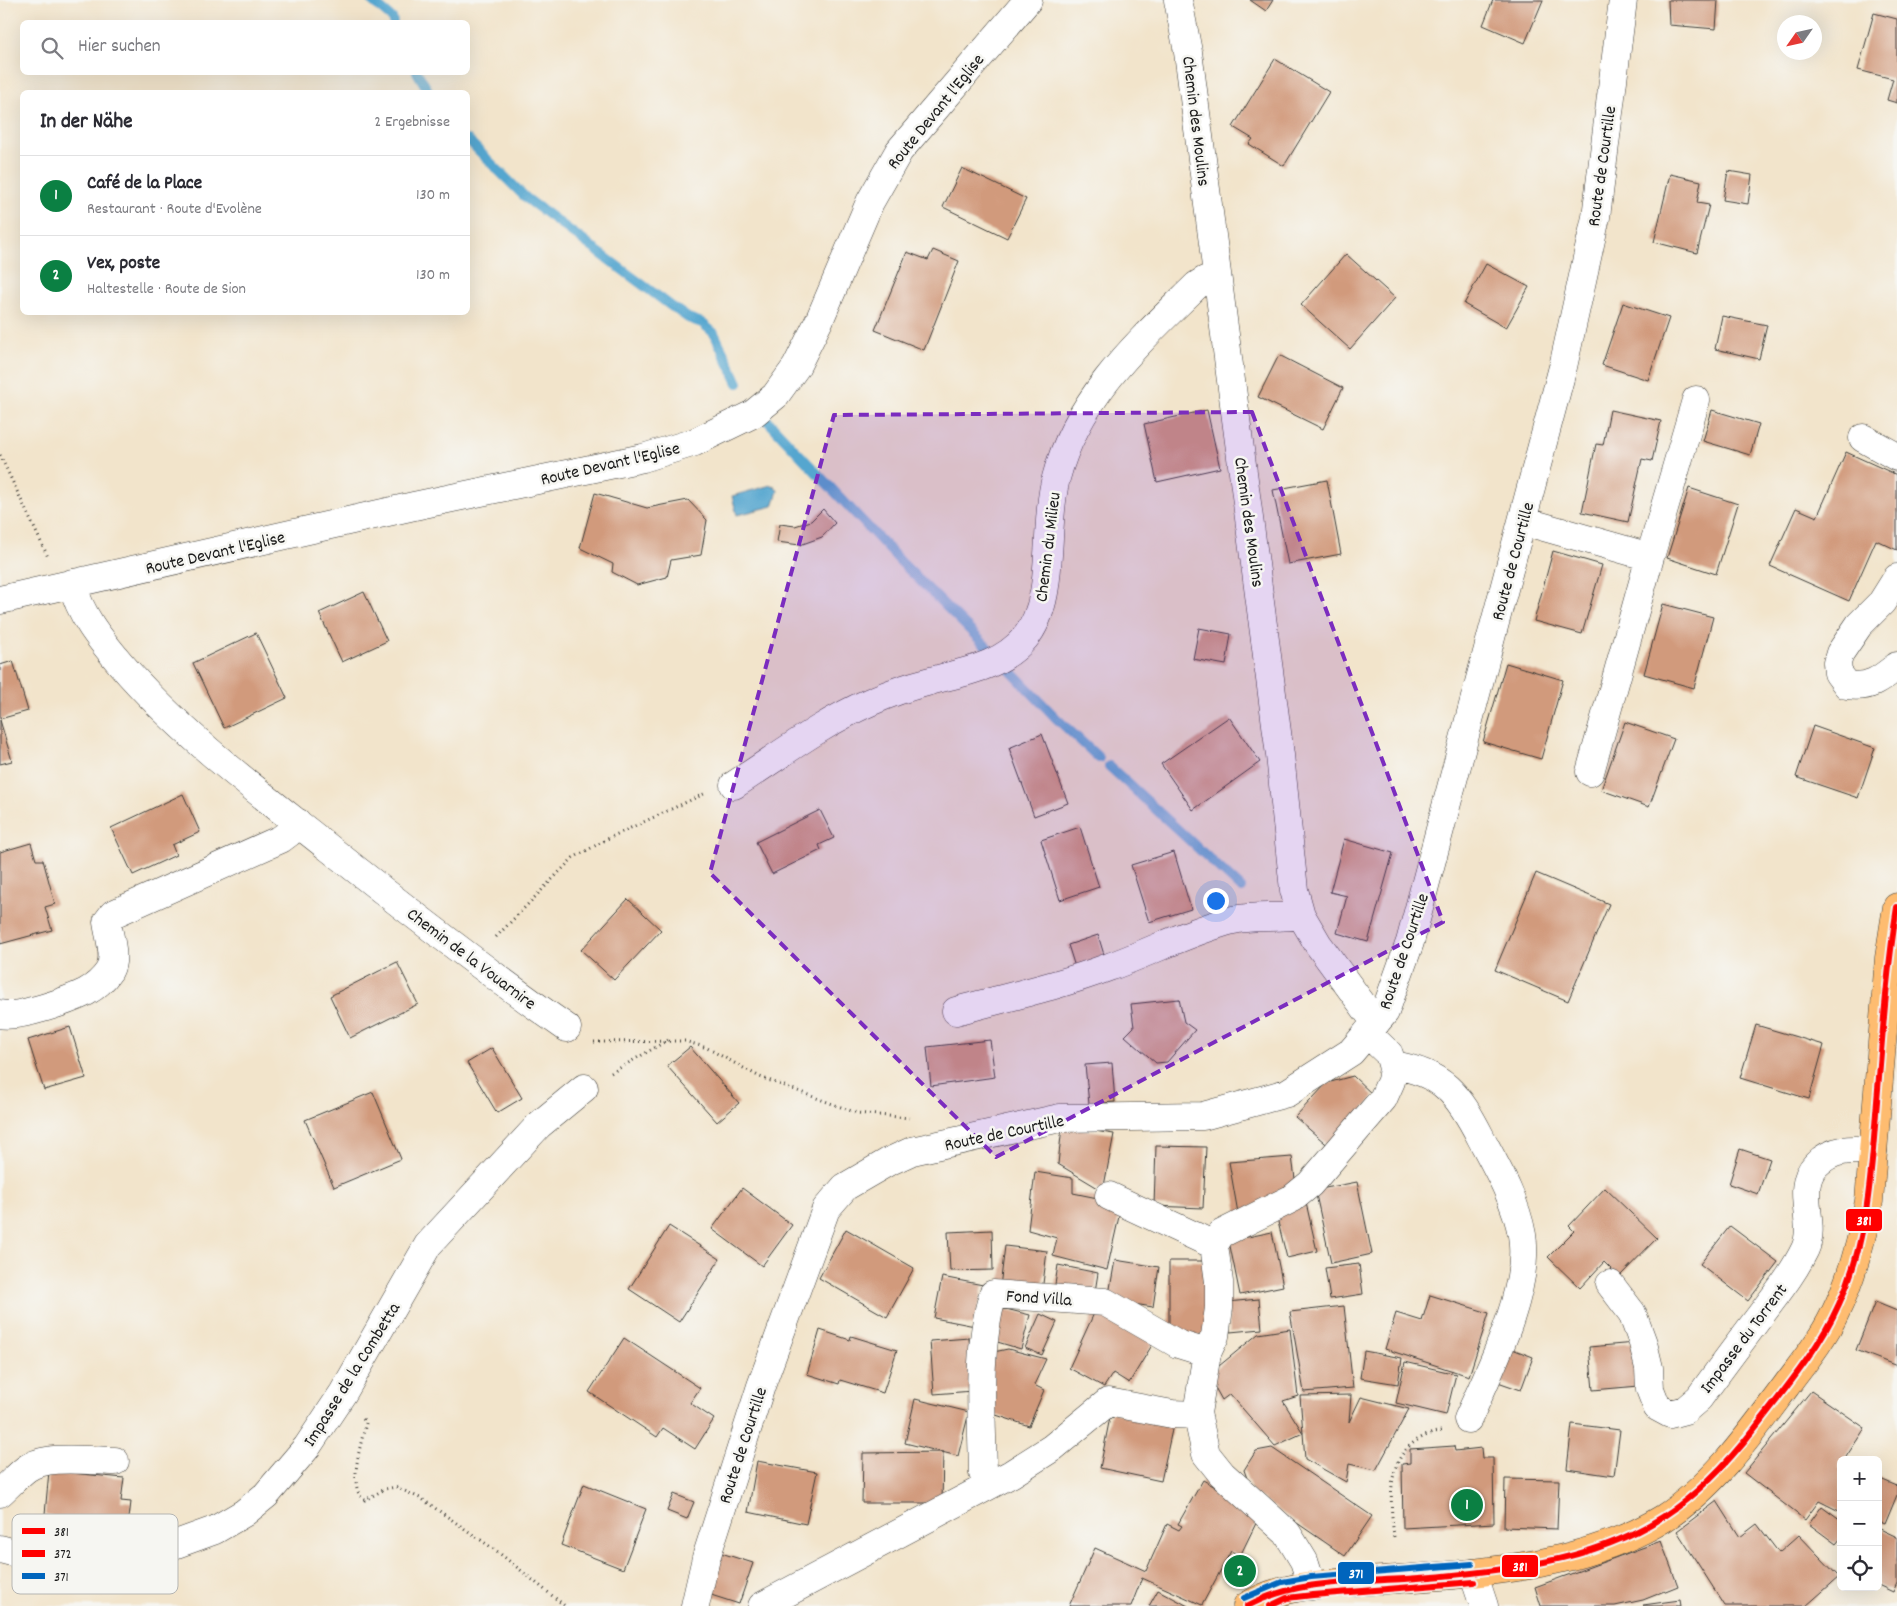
<!DOCTYPE html>
<html lang="de">
<head>
<meta charset="utf-8">
<style>
  body { margin:0; font-family:Dekko,sans-serif; background:#f2f2f3; color:#2b2b33 }
  .controls { position:absolute; right:15px; bottom:15px; display:grid; overflow:hidden; border-radius:8px; box-shadow:0 5px 20px #0002 }
  .controls button { width:45px; height:45px; display:grid; place-items:center; padding:0; border:0; border-bottom:1px solid #e1e1e2; background:#fff; color:#2b2b33; font:25px sans-serif }
  .compass { position:absolute; left:1777px; top:15px; width:45px; height:45px; border-radius:50%; background:#fff; box-shadow:0 5px 20px #0002; rotate:236deg }
  .you { position:absolute; left:1215px; top:900px; width:18px; height:18px; margin:-12px; border:4px solid #fff; border-radius:50%; background:#1a73e8; box-shadow:0 0 0 8px #1a73e833 }
  .badge { display:grid; place-items:center; width:32px; height:32px; border-radius:50%; background:#0b8043; color:#fff; font-size:16px; font-weight:700 }
  .pin { position:absolute; translate:-50% -50%; border:2px solid #fff; box-shadow:0 1px 5px #0006 }
  .list { margin:0; padding:0; list-style:none }
  h2 { display:flex; justify-content:space-between; align-items:center; height:65px; margin:0; padding:0 20px; font-size:21px }
  h2 small { font-size:16px; font-weight:400; color:#7c7c81 }
  .list li { display:grid; grid-template-columns:32px 1fr auto; gap:15px; align-items:center; box-sizing:border-box; height:80px; padding:0 20px; border-top:1px solid #e1e1e2 }
  .list b { display:block; font-size:19px; white-space:nowrap }
  .list p { margin:0; font-size:16px; white-space:nowrap; color:#7c7c81 }
  .list em { font-size:16px; font-style:normal; color:#7c7c81 }
  .icon { flex:none; width:28px; height:28px; fill:none; stroke:currentColor; stroke-width:2; stroke-linecap:round; stroke-linejoin:round }
  .map { position:relative; flex:none; width:1897px; height:1606px; overflow:hidden }
  .search { position:absolute; background:#fff; box-shadow:0 5px 20px #0002; left:20px; top:20px; width:450px; height:55px; display:flex; align-items:center; gap:12px; box-sizing:border-box; padding:0 18px; border-radius:8px; color:#7c7c81; font-size:19px }
  .panel { position:absolute; background:#fff; box-shadow:0 5px 20px #0002; left:20px; top:90px; width:450px; height:225px; border-radius:8px }
  .map>svg:first-child { display:block }
</style>
</head>
<body>
<div class="map">
<svg width="1897" height="1606" viewBox="0 0 1897 1606">
  <rect width="100%" height="100%" fill="#f6f6f2"/>
  <filter id="ink" filterUnits="userSpaceOnUse"><feTurbulence type="fractalNoise" baseFrequency=".02" numOctaves="2"/><feDisplacementMap in="SourceGraphic" scale="10" xChannelSelector="R" yChannelSelector="G"/><feConvolveMatrix kernelMatrix="1 2 1 2 8 2 1 2 1" color-interpolation-filters="sRGB"/></filter>
  <filter id="wash" filterUnits="userSpaceOnUse"><feTurbulence type="fractalNoise" baseFrequency=".0096" numOctaves="4" result="noise"/><feDisplacementMap in="SourceGraphic" scale="20" xChannelSelector="R" yChannelSelector="G"/><feGaussianBlur stdDeviation="1.12" result="paint"/><feColorMatrix in="noise" values="0 0 0 0 0 0 0 0 0 0 0 0 0 0 0 0 0 1.4 0 .05"/><feComposite in="paint" operator="in"/></filter>
  <g filter="url(#wash)">
    <rect width="100%" height="100%" fill="#f2e4cb"/>
    <path fill="#54a6cf" stroke="#386176" d="M771 485 775 486 778 491 773 506 737 515 732 496Z"/>
    <g fill="none" stroke-linecap="round" stroke-linejoin="round">
      <path stroke="#54a6cf" stroke-width="10" d="M371 0 392 18 393 22
        M417 72 429 92
        M468 140 526 198 671 306 688 318 702 323 714 333 738 383
        M766 419 901 562 989 649
        M1006 666 1056 718 1099 758
        M1109 766 1241 888"/>
    </g>
    <g id="blocks">
      <path fill="#d19a7b" d="M1250 0H1273L1266 11Z
        M1493 0H1543L1525 43 1483 25Z
        M1668 0H1718L1716 29 1669 25Z
        M1874 13 1897 19V103L1887 100 1893 79 1858 70Z
        M1275 59 1329 92 1284 166 1249 144 1253 139 1233 127Z
        M962 168 1026 199 1007 238 943 207Z
        M1728 171 1752 175 1748 204 1723 200Z
        M1670 174 1701 181 1697 203 1709 205 1697 253 1654 242Z
        M933 250 959 261 924 350 875 330 907 252 928 260Z
        M1346 254 1395 298 1350 349 1301 305Z
        M1486 264 1529 287 1506 328 1464 304Z
        M1623 303 1669 318 1648 380 1602 365Z
        M1722 316 1767 325 1759 359 1715 349Z
        M1279 355 1343 388 1323 429 1258 397Z
        M1207 410 1220 468 1157 482 1144 424Z
        M1610 410 1661 421 1652 461 1642 459 1628 522 1582 512 1596 444 1603 445Z
        M1712 410 1759 424 1750 455 1703 441Z
        M1846 452 1897 475V550L1876 540 1849 601 1770 566 1796 508 1817 517Z
        M1327 480 1341 554 1288 564 1273 490Z
        M1689 488 1738 504 1716 574 1667 558Z
        M595 493 647 508 688 500 707 520 701 555 671 560 667 577 637 585 612 572 613 564 580 548Z
        M823 509 835 523 822 537 800 545 777 542 780 524 795 526 811 521Z
        M1553 551 1602 565 1582 634 1534 621Z
        M364 592 387 641 342 662 319 613Z
        M1663 604 1713 617 1694 688 1644 674Z
        M1199 628 1231 634 1226 665 1193 659Z
        M256 633 287 698 224 728 193 663Z
        M13 661 28 711 0 719V665Z
        M1506 663 1563 680 1541 759 1483 742Z
        M1229 717 1260 762 1193 810 1161 764Z
        M0 720 12 761 0 764Z
        M1625 722 1674 739 1649 807 1601 790Z
        M1813 726 1875 748 1858 798 1796 777Z
        M1042 734 1068 803 1034 816 1009 748Z
        M183 794 200 832 172 845 176 855 133 875 111 828Z
        M820 810 834 838 819 845 821 850 772 874 756 842Z
        M1080 827 1099 887 1060 900 1041 840Z
        M1344 839 1393 853 1368 942 1337 933 1347 896 1330 892Z
        M31 843 36 860H43L55 904 45 907 52 930 0 944V852Z
        M1174 852 1191 909 1149 922 1131 865Z
        M1536 873 1609 904 1568 1001 1495 970Z
        M628 899 661 930 614 980 581 950Z
        M1098 935 1105 958 1075 967 1068 945Z
        M397 962 418 1004 350 1038 330 996Z
        M1179 999 1184 1022 1195 1030 1167 1062 1156 1063 1125 1036 1134 1027 1131 1004Z
        M1756 1025 1824 1045 1809 1099 1740 1078Z
        M70 1027 86 1078 44 1090 28 1040Z
        M990 1040 995 1077 931 1086 927 1047Z
        M690 1047 739 1103 717 1122 667 1066Z
        M492 1048 522 1098 497 1113 467 1063Z
        M1112 1063 1115 1102 1089 1104 1085 1065Z
        M1353 1076 1374 1096 1332 1149 1295 1117 1327 1083Z
        M373 1092 401 1159 334 1187 305 1120Z
        M1062 1126 1114 1134 1103 1191 1058 1164Z
        M1156 1146 1206 1147 1203 1208 1154 1206Z
        M1740 1149 1770 1159 1758 1194 1729 1184Z
        M1292 1157 1296 1186 1238 1213 1229 1162Z
        M1035 1172 1073 1178V1193L1122 1203 1107 1270 1053 1256 1057 1238 1028 1230Z
        M1357 1182 1372 1254 1331 1263 1315 1190Z
        M742 1188 792 1225 762 1266 712 1229Z
        M1605 1188 1657 1238 1619 1277 1604 1262 1580 1288 1548 1257 1574 1231 1569 1226Z
        M1306 1203 1317 1251 1287 1258 1275 1210Z
        M669 1226 720 1259 679 1322 629 1289Z
        M1730 1226 1778 1262 1748 1301 1700 1264Z
        M846 1229 914 1268 887 1317 819 1278Z
        M992 1230 993 1270 950 1271 948 1232Z
        M1272 1232 1283 1286 1240 1295 1229 1241Z
        M1005 1246 1047 1251 1042 1292 1000 1287Z
        M1115 1260 1159 1267 1153 1307 1108 1300Z
        M1169 1261H1212V1336H1169Z
        M1359 1264 1363 1294 1330 1299 1325 1268Z
        M1058 1265 1098 1273 1094 1298 1054 1291Z
        M942 1277 983 1285 975 1326 934 1318Z
        M1430 1295 1489 1313 1469 1376 1385 1349 1396 1313 1422 1321Z
        M1259 1299 1262 1329 1230 1332 1227 1302Z
        M1875 1302 1897 1311V1366L1856 1350Z
        M1344 1306 1353 1388 1304 1392 1290 1312Z
        M1002 1308 1030 1315 1021 1349 994 1341Z
        M1096 1309 1157 1337 1129 1383 1113 1373 1104 1387 1069 1368Z
        M1040 1314 1057 1322 1042 1355 1025 1348Z
        M1290 1329 1298 1396 1283 1401 1303 1433 1300 1396 1351 1395 1349 1422 1361 1397 1409 1409 1376 1470 1349 1464 1346 1482 1305 1459 1303 1433 1275 1446 1230 1394 1222 1400 1208 1375 1258 1334Z
        M820 1330 850 1340 851 1336 897 1350 883 1393 840 1380 839 1384 807 1374Z
        M624 1338 700 1388 690 1403 714 1419 695 1449 663 1428 657 1437 589 1392Z
        M969 1338 973 1391 934 1394 930 1341Z
        M1635 1343 1639 1386 1593 1390 1589 1347Z
        M1507 1347 1533 1357 1521 1390 1495 1381Z
        M1008 1349 1046 1359 1034 1385 1044 1390 1029 1426 993 1414 989 1353Z
        M1364 1351 1402 1358 1398 1384 1360 1378Z
        M1405 1362 1456 1374 1446 1415 1396 1403Z
        M1811 1391 1865 1428 1844 1460H1841L1839 1468 1841 1469V1512L1819 1501 1805 1520 1744 1473Z
        M915 1399 969 1412 958 1456 905 1443Z
        M1111 1412 1173 1425 1161 1481 1100 1468Z
        M1572 1424 1620 1430 1614 1476 1567 1469Z
        M1454 1446 1455 1451 1481 1448 1482 1458H1493L1494 1523 1403 1528 1402 1464 1410 1463V1449Z
        M1272 1448 1372 1516 1345 1556 1252 1492 1244 1470 1256 1451Z
        M943 1452 942 1503H862L863 1453Z
        M757 1461 817 1472 806 1524 748 1512Z
        M49 1471 124 1478 121 1501 131 1502 129 1518 82 1525 45 1514Z
        M1878 1478 1897 1486V1495L1885 1524 1878 1521Z
        M1505 1479 1559 1480 1557 1529 1504 1527Z
        M1203 1480 1261 1513 1240 1556 1231 1551 1202 1605 1142 1578 1131 1606H1069L1095 1548 1146 1571 1167 1524 1179 1530 1182 1526 1178 1524Z
        M584 1484 646 1509 623 1569 561 1545Z
        M674 1494 694 1502 687 1519 667 1511Z
        M1717 1501 1740 1537 1757 1524 1779 1553 1799 1535 1839 1577 1806 1606H1725L1677 1531Z
        M1822 1506 1841 1520V1538L1836 1544 1809 1524Z
        M1878 1528 1897 1537V1583L1893 1592 1878 1585Z
        M1661 1541 1678 1586 1643 1600 1615 1606H1541L1535 1587Z
        M721 1553 753 1563 739 1604 708 1594Z
        M1158 1590 1188 1606H1149Z
        M1680 1600 1681 1606H1644L1643 1605Z"/>
    </g>
  </g>
  <g filter="url(#ink)">
    <use href="#blocks" fill-opacity="0" stroke="#3c3a36" stroke-width="1"/>
    <g fill="none" stroke-linecap="round" stroke-linejoin="round">
      <g stroke="#3c3a36" stroke-width="29">
        <path id="minor" d="M1178 0 1188 52 1280 755 1294 890 1301 915 1318 944 1376 1023
          M1863 438 1897 457
          M1523 521 1650 557 1590 772
          M1650 557 1696 400
          M1897 578 1882 602 1859 625 1840 653 1837 663 1838 673 1847 685C1869 689 1881 679 1897 666
          M72 583C80 615 99 638 120 663 181 734 256 790 329 848 407 910 485 971 567 1028
          M0 600 414 506 643 458 695 442 753 414 775 396 796 367 819 321 870 202 899 151 1028 0
          M734 785C779 756 822 723 870 702 888 694 907 687 927 682 961 672 1000 668 1025 638 1057 600 1043 526 1056 478 1077 397 1140 341 1197 285L1205 280 1217 277
          M956 1011C1007 997 1059 986 1109 967 1151 952 1190 931 1233 920 1256 915 1278 919 1301 915
          M0 1014C17 1019 70 1000 86 992 95 987 103 980 109 971 117 957 109 937 107 922L113 914 281 839 289 833 297 822
          M1392 1065C1443 1072 1459 1095 1481 1138 1497 1168 1516 1201 1522 1235 1531 1289 1490 1370 1468 1419
          M1109 1196 1214 1245
          M1214 1245 1219 1282V1308L1215 1336 1207 1353 1197 1413 1206 1454 1222 1474 1287 1533 1304 1561 1312 1586
          M1214 1245 1221 1234 1293 1198 1310 1184 1383 1099 1391 1081 1393 1068 1389 1054 1367 1033
          M1610 1284 1632 1313 1643 1343 1649 1368 1650 1389 1657 1407 1670 1414 1685 1410 1699 1398C1720 1369 1741 1341 1763 1312 1778 1292 1794 1272 1805 1249 1817 1223 1794 1188 1816 1165 1832 1148 1852 1149 1873 1151
          M988 1486 983 1473C982 1413 976 1352 993 1294L1105 1302 1178 1344 1207 1353
          M0 1493C9 1485 17 1476 26 1469 46 1454 90 1461 115 1461
          M0 1549 54 1563 102 1562 154 1552 215 1530 244 1513 266 1495 307 1447 343 1393 428 1245 539 1125 584 1088
          M1473 1573 1484 1606
          M695 1606 706 1558 761 1386 826 1209 845 1187 888 1162 912 1151 1060 1118 1203 1116 1287 1093 1351 1052 1385 1012 1410 942 1563 367 1596 217 1623 0
          M762 1606 1011 1474 1052 1448 1108 1402 1172 1414 1197 1415"/>
      </g>
      <g stroke="#3c3a36" stroke-width="29">
        <path id="major" d="M1247 1606C1283 1584 1326 1584 1366 1581 1402 1579 1437 1577 1473 1573 1537 1566 1608 1553 1664 1518 1714 1486 1751 1433 1786 1386 1803 1363 1822 1340 1834 1315 1852 1279 1862 1240 1869 1201L1889 958 1897 907"/>
      </g>
      <path stroke="#3c3a36" stroke-width="3" stroke-dasharray="1 4" stroke-linecap="butt" d="M0 455 48 557
        M496 937 573 858 611 837 706 793
        M594 1042 685 1041 707 1048 760 1077 857 1113 909 1118
        M611 1073 668 1040
        M363 1419 366 1423C362 1440 346 1490 365 1500L385 1489 396 1487 422 1499 498 1552 565 1606
        M1394 1537C1389 1491 1385 1443 1441 1431"/>
      <use href="#minor" stroke="#fff" stroke-width="28"/>
      <use href="#major" stroke="#febc70" stroke-width="28"/>
      <g stroke="#f6f6f2" stroke-width="10">
        <path id="bus-1" d="M1247 1606C1296 1580 1351 1582 1405 1579 1452 1576 1498 1571 1544 1562 1640 1543 1695 1505 1755 1428 1785 1389 1819 1349 1839 1304 1867 1243 1871 1178 1876 1113 1882 1044 1886 975 1897 907"/>
      </g>
      <g stroke="#f6f6f2" stroke-width="10">
        <path id="bus-2" d="M1270 1606 1287 1598 1313 1595 1474 1582"/>
      </g>
      <g stroke="#f6f6f2" stroke-width="10">
        <path id="bus-3" d="M1244 1598 1282 1582 1311 1577 1472 1564"/>
      </g>
      <use href="#bus-1" stroke="#f00" stroke-width="6"/>
      <use href="#bus-2" stroke="#f00" stroke-width="6"/>
      <use href="#bus-3" stroke="#0065bd" stroke-width="6"/>
    </g>
  </g>
  <path fill="#7b2cbf" fill-opacity="0.2" stroke="#7b2cbf" stroke-width="4" stroke-dasharray="10 6" stroke-linejoin="round" d="M1252 412 1443 922 996 1157 710 873 834 415Z"/>
  <g text-anchor="middle" stroke-width="5" stroke-linejoin="round" paint-order="stroke">
    <g font-size="18" fill="#1c1c1c" stroke="#f6f6f2">
      <text transform="translate(935 111) rotate(-51)" y="6">Route Devant l'Eglise</text>
      <text transform="translate(1197 121) rotate(83)" y="6">Chemin des Moulins</text>
      <text transform="translate(1601 166) rotate(-82)" y="6">Route de Courtille</text>
      <text transform="translate(610 463) rotate(-13)" y="6">Route Devant l'Eglise</text>
      <text transform="translate(1250 522) rotate(82)" y="6">Chemin des Moulins</text>
      <text transform="translate(1047 547) rotate(-83)" y="6">Chemin du Milieu</text>
      <text transform="translate(215 552) rotate(-13)" y="6">Route Devant l'Eglise</text>
      <text transform="translate(1512 561) rotate(-75)" y="6">Route de Courtille</text>
      <text transform="translate(1403 951) rotate(-71)" y="6">Route de Courtille</text>
      <text transform="translate(472 958) rotate(37)" y="6">Chemin de la Vouarnire</text>
      <text transform="translate(1004 1132) rotate(-12)" y="6">Route de Courtille</text>
      <text transform="translate(1039 1297) rotate(4)" y="6">Fond Villa</text>
      <text transform="translate(1743 1338) rotate(-53)" y="6">Impasse du Torrent</text>
      <text transform="translate(351 1374) rotate(-58)" y="6">Impasse de la Combetta</text>
      <text transform="translate(742 1445) rotate(-72)" y="6">Route de Courtille</text>
    </g>
  </g>
  <rect x="12" y="1514" width="166" height="80" rx="8" fill="#f6f6f2" stroke="#b5b5b2" stroke-width="1"/>
  <rect x="22" y="1528" width="23" height="6" fill="#f00"/>
  <rect x="22" y="1550" width="23" height="7" fill="#f00"/>
  <rect x="22" y="1573" width="23" height="6" fill="#0065bd"/>
  <g font-size="14" fill="#1c1c1c">
    <text x="54" y="1536">381</text>
    <text x="54" y="1558">372</text>
    <text x="54" y="1581">371</text>
  </g>
  <g stroke="#f6f6f2" stroke-width="2">
    <rect x="1845" y="1208" width="38" height="24" rx="5" fill="#f00"/>
    <rect x="1501" y="1554" width="38" height="24" rx="5" fill="#f00"/>
    <rect x="1337" y="1561" width="38" height="24" rx="5" fill="#0065bd"/>
  </g>
  <g font-size="14" text-anchor="middle" font-weight="bold" fill="#fff">
    <text x="1864" y="1225">381</text>
    <text x="1520" y="1571">381</text>
    <text x="1356" y="1578">371</text>
  </g>
</svg>
<div class="controls">
<button>+</button>
<button>−</button>
<button><svg class="icon" aria-label="locate" viewBox="0 0 24 24"><circle cx="12" cy="12" r="6"/><path d="M12 2v4M12 18v4M2 12h4M18 12h4"/></svg></button>
</div>
<svg class="compass" viewBox="-18 -18 36 36"><path d="M0-13l5 13h-10z" fill="#e53935"/><path d="M0 13l5-13h-10z" fill="#7c7c81"/></svg>
<div class="you"></div>
<div class="pin badge" style="left:1467px;top:1505px">1</div>
<div class="pin badge" style="left:1240px;top:1571px">2</div>
<div class="search"><svg class="icon" aria-label="search" viewBox="0 0 24 24"><circle cx="10" cy="10" r="6"/><path d="M15 15l6 6"/></svg>Hier suchen</div>
<section class="panel">
<h2>In der Nähe<small>2 Ergebnisse</small></h2>
<ul class="list">
<li><span class="badge">1</span><div><b>Café de la Place</b><p>Restaurant · Route d'Evolène</p></div><em>130 m</em></li>
<li><span class="badge">2</span><div><b>Vex, poste</b><p>Haltestelle · Route de Sion</p></div><em>130 m</em></li>
</ul>
</section>
</div>
</body>
</html>
